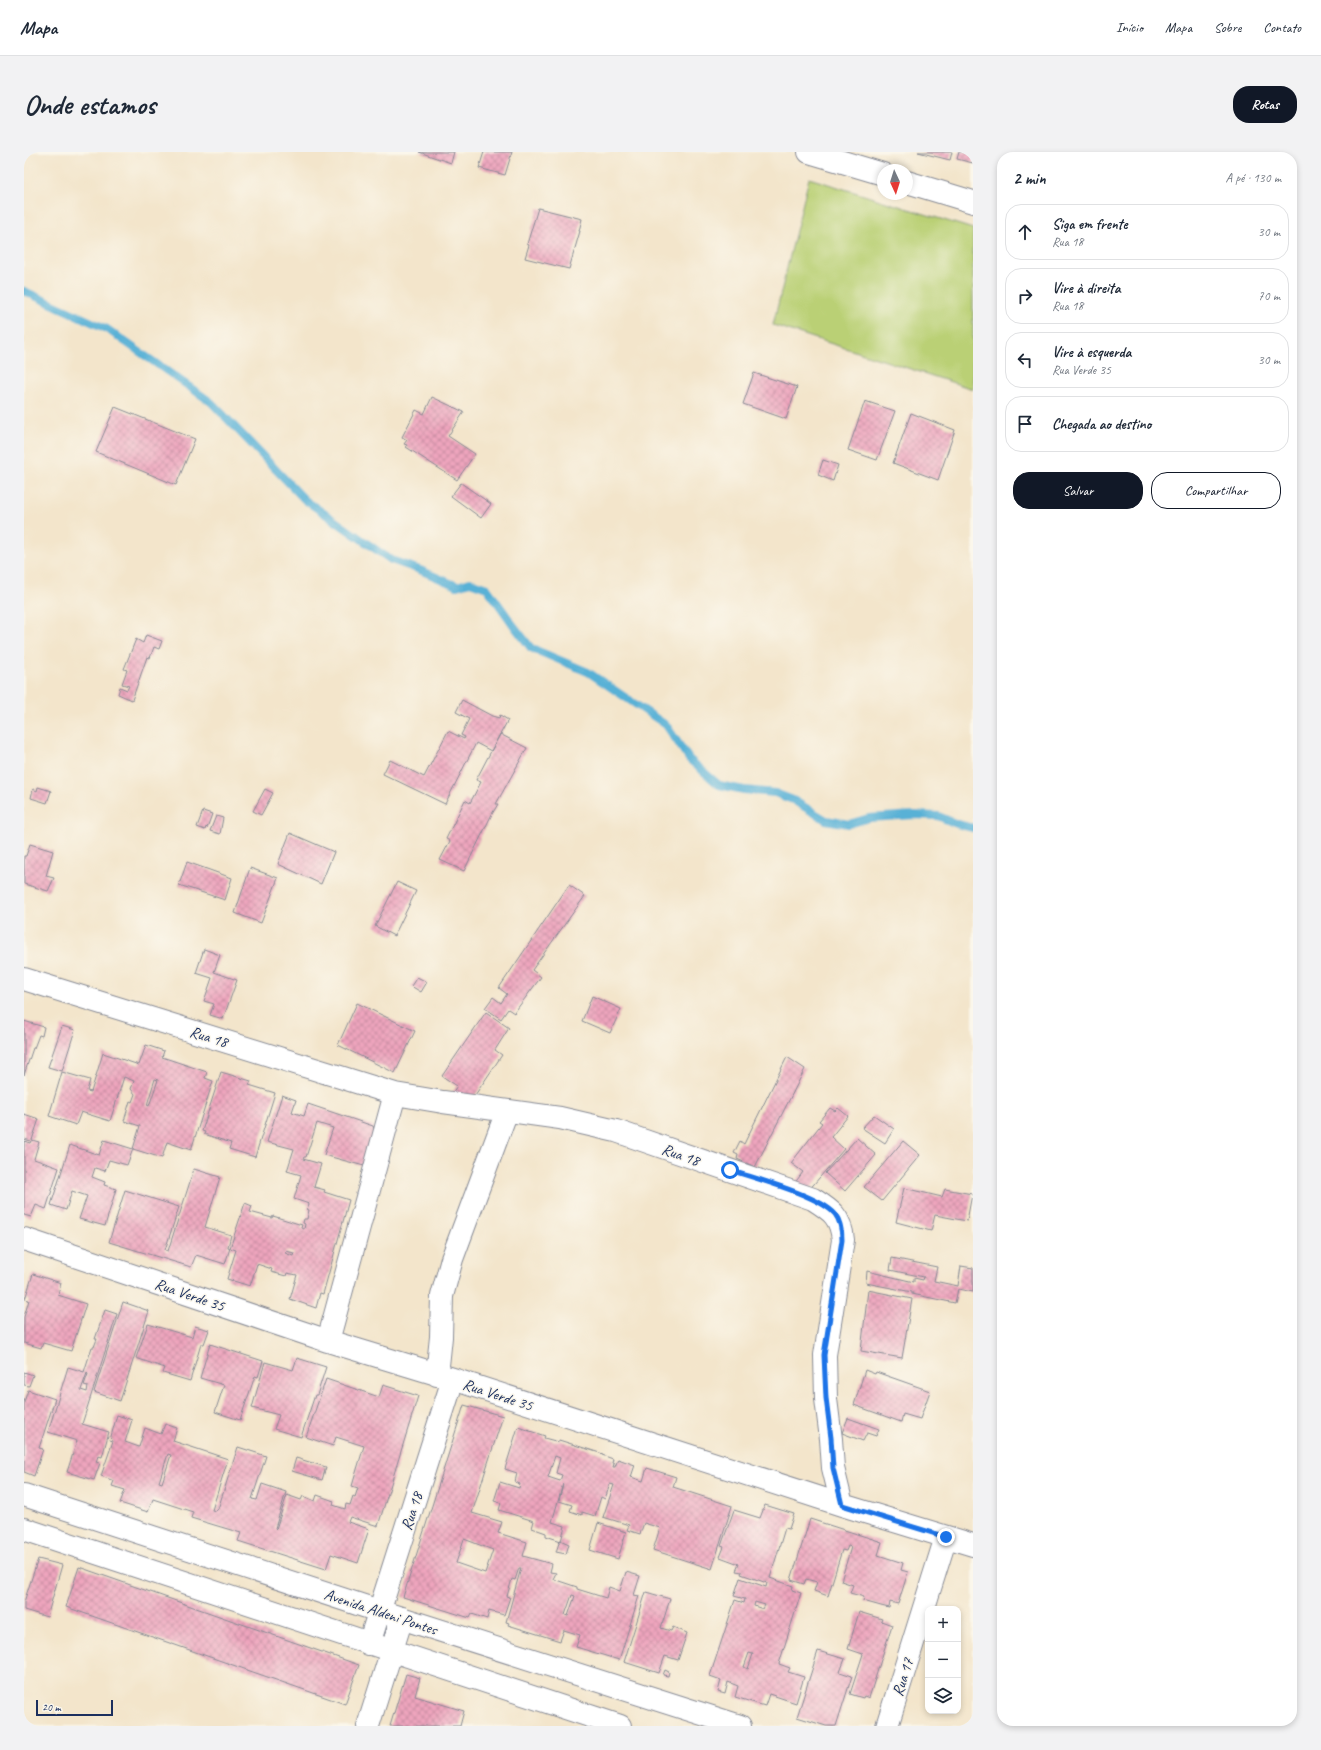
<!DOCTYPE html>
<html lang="pt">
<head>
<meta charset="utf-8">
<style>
  body { margin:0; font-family:Caveat,sans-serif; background:#f2f2f3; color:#1f2937 }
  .controls { position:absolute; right:12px; bottom:12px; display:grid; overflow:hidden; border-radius:8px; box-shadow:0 2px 6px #0003 }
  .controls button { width:36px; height:36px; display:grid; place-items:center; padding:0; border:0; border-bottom:1px solid #e0e1e3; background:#fff; color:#1f2937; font:20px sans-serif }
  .compass { position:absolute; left:853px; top:12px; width:36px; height:36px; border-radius:50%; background:#fff; box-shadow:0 2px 6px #0003; rotate:176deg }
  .scale { position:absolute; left:12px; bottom:10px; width:77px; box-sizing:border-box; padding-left:4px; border:2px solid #1b2f5e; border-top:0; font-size:11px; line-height:14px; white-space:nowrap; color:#1b2f5e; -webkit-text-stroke:3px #fbf7ec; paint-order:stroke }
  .stop { position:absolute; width:12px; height:12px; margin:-9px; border:3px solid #1a73e8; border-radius:50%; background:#fff }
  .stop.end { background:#1a73e8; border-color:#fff; box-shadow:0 1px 4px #0008 }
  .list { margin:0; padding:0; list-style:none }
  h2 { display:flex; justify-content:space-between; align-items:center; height:52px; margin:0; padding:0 16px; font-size:17px }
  h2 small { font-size:13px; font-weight:400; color:#747a83 }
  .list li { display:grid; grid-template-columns:26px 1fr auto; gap:12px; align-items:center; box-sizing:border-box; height:56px; margin:0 8px 8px; padding:0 8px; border:1px solid #e0e1e3; border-radius:16px }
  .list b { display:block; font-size:15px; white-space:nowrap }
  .list p { margin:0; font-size:13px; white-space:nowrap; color:#747a83 }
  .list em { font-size:13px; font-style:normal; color:#747a83 }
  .actions { display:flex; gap:8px; padding:12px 16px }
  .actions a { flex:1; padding:9px 0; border:1px solid #111827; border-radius:16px; text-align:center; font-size:14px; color:#111827 }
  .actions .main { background:#111827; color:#fff }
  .icon { flex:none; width:22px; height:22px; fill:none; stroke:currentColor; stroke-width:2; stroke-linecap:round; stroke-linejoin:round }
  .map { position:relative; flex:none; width:949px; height:1574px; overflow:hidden; border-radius:16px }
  header { display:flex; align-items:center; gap:24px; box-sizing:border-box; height:56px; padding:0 20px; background:#fff; border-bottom:1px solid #e0e1e3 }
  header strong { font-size:19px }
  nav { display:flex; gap:22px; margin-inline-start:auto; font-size:14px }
  .intro { display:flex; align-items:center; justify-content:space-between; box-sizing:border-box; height:96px; padding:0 24px }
  h1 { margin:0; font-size:28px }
  .button { padding:10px 18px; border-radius:16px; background:#111827; color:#fff; font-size:14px; font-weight:700 }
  main { display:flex; gap:24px; padding:0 24px }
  aside { flex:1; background:#fff; border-radius:16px; box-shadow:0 2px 6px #0003 }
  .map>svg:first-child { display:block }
</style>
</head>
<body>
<header>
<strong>Mapa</strong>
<nav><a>Início</a><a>Mapa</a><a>Sobre</a><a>Contato</a></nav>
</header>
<div class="intro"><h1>Onde estamos</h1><a class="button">Rotas</a></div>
<main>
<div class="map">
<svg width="949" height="1574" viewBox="0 0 949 1574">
  <defs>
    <pattern id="building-cross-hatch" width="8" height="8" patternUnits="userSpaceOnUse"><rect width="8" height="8" fill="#eea5bd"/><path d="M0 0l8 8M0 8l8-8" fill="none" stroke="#c0879d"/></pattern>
  </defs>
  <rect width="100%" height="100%" fill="#fbf7ec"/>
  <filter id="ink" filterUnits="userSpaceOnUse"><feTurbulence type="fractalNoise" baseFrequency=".025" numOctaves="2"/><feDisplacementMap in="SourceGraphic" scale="8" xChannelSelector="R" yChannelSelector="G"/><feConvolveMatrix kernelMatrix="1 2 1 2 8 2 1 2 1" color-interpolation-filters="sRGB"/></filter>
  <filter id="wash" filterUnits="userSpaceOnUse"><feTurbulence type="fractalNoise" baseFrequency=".012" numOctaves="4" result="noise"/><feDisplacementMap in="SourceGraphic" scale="16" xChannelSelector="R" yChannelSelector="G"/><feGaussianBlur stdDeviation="0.9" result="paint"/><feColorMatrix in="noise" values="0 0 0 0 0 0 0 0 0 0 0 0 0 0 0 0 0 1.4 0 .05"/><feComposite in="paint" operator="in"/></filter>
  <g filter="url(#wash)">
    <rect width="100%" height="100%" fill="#f3e5cb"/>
    <path fill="#bad075" stroke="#6a806a" d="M785 26 949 77V237L749 173Z"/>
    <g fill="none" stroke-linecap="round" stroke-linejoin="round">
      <path stroke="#58b1d6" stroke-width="8" d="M0 139 83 177 187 250 281 348 367 408 396 418 433 434 446 430 463 436 490 474 507 496 564 520 642 573 665 607 695 633 720 638 751 641 769 648 802 668 825 672 845 666 890 663 914 664 933 672 949 676"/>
    </g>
    <g id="blocks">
      <path fill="url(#building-cross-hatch)" fill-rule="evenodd" d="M395 0H430L427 11Z
        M460 0H488L481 23 455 16Z
        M894 0H928L926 8Z
        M935 0H949V11L933 7Z
        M514 56 558 67 555 79H556L545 117 501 106 505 93 503 92Z
        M730 221 773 235 762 267 719 252Z
        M408 245 440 260 424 284 451 302 433 328 382 295 383 293 380 292 383 288 378 285 392 258 400 262Z
        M841 249 871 259 853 308 824 298Z
        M91 255 171 287 152 333 72 300Z
        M887 261 931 278 914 328 869 311Z
        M799 308 814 313 809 329 794 323Z
        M437 331 467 352 457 366 427 344Z
        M122 483 138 489 135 497 130 495 126 506 123 505 108 548 94 542 96 535 103 538 105 534 98 532 103 518 100 517 112 487 119 491Z
        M438 548 468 564 475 566 476 563 484 568 467 599 452 591 421 652 359 622 366 608 400 625 424 579 440 587 441 585 437 583 445 567 432 560Z
        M476 582 503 596 472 652H474L468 662 440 719 416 708 426 689 422 687 441 648 446 651 457 630 452 628Z
        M14 635 27 639 23 651 7 646 9 637 13 639Z
        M241 637 249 641 237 663 229 659Z
        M179 659 188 662 183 676 182 675 181 678 173 675Z
        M192 664 199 666 196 682 186 679Z
        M266 681 310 700 297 732 254 712Z
        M6 692 29 699 22 724 30 726 24 739 0 732V704H2Z
        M163 710 208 726 201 748 155 733Z
        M226 716 254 726 237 771 211 761Z
        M373 730 392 739 370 784 351 774Z
        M545 733 561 744 508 818 517 825 490 861 484 857 477 867 461 856 469 845 477 851 483 842 475 836Z
        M180 797 196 803 190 820 213 828 199 867 186 863 190 852 180 849 188 826 172 821Z
        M393 825 403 830 397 840 387 834Z
        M568 844 597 857 586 881 558 869Z
        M333 851 391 879 371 921 314 893Z
        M462 860 485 876 471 898 478 903 445 952 428 941 433 934 418 924Z
        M0 869 20 875 18 884 15 883 10 896H9L0 923Z
        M38 874 51 878 38 919 24 915Z
        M122 893 140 899 138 905 183 920 181 926 189 929 167 998 143 990 138 1006 109 997 116 974 100 969 106 949 108 950 111 942 107 937 110 929 100 925 86 969 57 960 52 973 25 964 38 920 66 928 63 939 67 940 79 901 115 913ZM131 927 134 928 125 954 123 953Z
        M763 905 781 917 731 1015 713 1007 714 1003 710 1001 716 989 720 992Z
        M197 920 227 929 225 933 251 941 231 1005 205 997 207 991 180 982 181 980 178 979Z
        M258 943 272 948 268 960 280 964 284 952 349 974 350 977V984L340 1014 300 1003 309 976 293 971 282 1005H280L279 1007 297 1012 290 1035 301 1038 300 1040 325 1048 299 1142 296 1141 292 1156 266 1147 273 1123 263 1121 262 1124 247 1120 248 1117 233 1112 226 1134 203 1127 212 1098 206 1096 221 1051 228 1054 226 1060 248 1066 249 1064 278 1073 277 1076 280 1077 281 1072 279 1071 280 1067H283L285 1058 283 1057 285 1052 270 1047 277 1023 263 1019 270 997 243 990ZM262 1099 270 1101 269 1104 261 1101Z
        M806 956 811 959 814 956 824 964 807 985 820 997 784 1039 770 1032 779 1020 767 1011 798 971 795 969Z
        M0 962 15 967 8 988 15 990 10 1007 35 1016 22 1057 12 1053 7 1065 0 1063V989L6 991 7 989 0 987Z
        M850 963 870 977 861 991 838 976Z
        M833 986 852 1003 821 1039 801 1021Z
        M80 988 109 997 103 1013 85 1008 81 1019 71 1016 68 1025 81 1030 80 1033 92 1037 81 1074 55 1067 63 1044 48 1039 42 1058 27 1053 46 993 75 1003Z
        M879 989 896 1003 858 1049 840 1035Z
        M170 1017 196 1025 181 1075 207 1083 204 1095 206 1096 201 1112 172 1103 167 1115 85 1090 101 1038 155 1055 141 1098 144 1099Z
        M880 1036 918 1045 921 1037 948 1042 943 1069 911 1063 907 1079 872 1070Z
        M868 1106 913 1115 910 1129 934 1134 937 1114 949 1116V1140L934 1137 931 1151 888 1142V1140L842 1131 843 1119 890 1130V1126L899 1128 900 1125 866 1118Z
        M9 1122 37 1131 34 1143 62 1152 47 1199 19 1191 17 1196 0 1191V1165L5 1148 1 1147Z
        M844 1138 888 1147 878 1206 837 1199Z
        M99 1150 125 1159 96 1249 70 1240Z
        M81 1158 93 1162 58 1272 85 1280 78 1305 74 1304 72 1310 76 1311 70 1328 43 1320 53 1289 24 1280 44 1215 60 1220 68 1195H70L73 1187H71ZM63 1221 64 1222 60 1233 64 1234 63 1240 57 1238Z
        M124 1172 168 1185 171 1174 185 1178 180 1192H177L166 1229 139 1221 141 1216 112 1206Z
        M186 1192 239 1209 234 1225 231 1224 216 1268 191 1260 200 1233 176 1226Z
        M273 1206 302 1215 293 1243H291L277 1285 250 1277 255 1263 228 1256 241 1210 269 1218Z
        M841 1218 851 1222 852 1220 906 1239 896 1267 879 1262 877 1270 830 1253Z
        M0 1220 9 1223 5 1234 0 1233Z
        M302 1227 355 1245 359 1233 394 1244 354 1374 326 1365 324 1370 345 1377 334 1411 307 1402 302 1417 214 1389 217 1381 167 1366 169 1360 129 1347 124 1360 96 1351 101 1338 88 1334 90 1329 77 1324 89 1289 86 1288 93 1263 108 1268 101 1290 115 1295 121 1276 137 1282 141 1272 153 1276 149 1289 204 1307 188 1358 192 1359 194 1357 214 1295 242 1304 228 1347 233 1348 238 1332 262 1340 251 1376 252 1377 263 1343 277 1348 279 1344 291 1349 293 1343 310 1349 309 1353 321 1357 322 1352 326 1353 329 1344 331 1345 334 1336 328 1334 340 1294 312 1285 309 1294 282 1285ZM144 1302 147 1303 138 1331 135 1330Z
        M4 1238 31 1247 15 1296 19 1297 10 1324 0 1320V1250Z
        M440 1253 479 1264 448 1361 478 1370 474 1381 503 1390 499 1404 528 1412 526 1420 532 1421 529 1427 553 1435V1437L582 1446 585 1435 596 1439 602 1420 616 1424 610 1443 615 1444 595 1508 552 1495 556 1483 540 1478 536 1489 484 1473 485 1471 482 1470 497 1416H495L491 1428 488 1427 483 1444 486 1445 480 1463 465 1459 463 1467 448 1462 446 1466 379 1445ZM440 1387 469 1398 461 1421 432 1411ZM548 1443 551 1444 544 1464 541 1463Z
        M824 1266 855 1277 852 1284 843 1281 839 1289 818 1281Z
        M494 1275 521 1284 520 1286 535 1290V1288L579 1302 578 1303 589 1307 588 1311 590 1312 589 1315H591L594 1307 611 1313 607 1325 619 1329 623 1316 652 1325 649 1335 708 1354 688 1417 629 1398 636 1376 620 1371 616 1382 603 1378 605 1373 579 1365 590 1333 586 1332 581 1347 577 1345 571 1364 558 1360V1363L546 1359 548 1353 535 1349 539 1332 528 1370 541 1374 537 1389 522 1384V1381L508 1376 510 1369 475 1358 477 1351 470 1349 476 1330 495 1336 496 1332 491 1330 493 1321 481 1317ZM531 1304 536 1306 532 1321 538 1323 536 1329 524 1325Z
        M272 1306 302 1315 298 1328 268 1319Z
        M741 1353 770 1362 765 1377 761 1376 746 1426 769 1434 768 1438 777 1441 755 1512 766 1516 764 1520 780 1525 772 1551 745 1542 741 1554 711 1545 714 1534 704 1530 701 1542 694 1540 697 1528 686 1524 711 1448 720 1451 721 1447 710 1444 716 1426 742 1435 743 1431 717 1422 718 1420 712 1419 715 1412 696 1405 700 1395 697 1394 710 1358 736 1366ZM731 1450 741 1453 739 1457 730 1454ZM725 1501 729 1502 724 1517 720 1515Z
        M786 1367 858 1390 854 1403 879 1411 877 1418 884 1420 874 1452 866 1450 865 1456 857 1454 839 1449 840 1445 826 1441 829 1433 817 1429 827 1395 824 1394 822 1399 818 1398 804 1444 790 1439 793 1430 782 1427 780 1432 767 1428Z
        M574 1371 602 1380 594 1407 566 1398Z
        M536 1388 545 1392 542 1402 532 1400Z
        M14 1407 38 1413 23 1465 0 1458V1450Z
        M55 1415 335 1513 321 1552 42 1455Z
        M622 1440 646 1447 637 1476 647 1479 649 1475 663 1481 654 1508 641 1504 635 1521 600 1510Z
        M835 1460 858 1467 857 1469 868 1473 845 1546 840 1544 839 1546 826 1542 839 1502 824 1497Z
        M794 1499 821 1507 816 1520 828 1524 812 1574H802L773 1565Z
        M641 1518 645 1520 644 1524 639 1523Z
        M382 1522 396 1526 391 1544 440 1559 436 1574H366Z"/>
    </g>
  </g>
  <g filter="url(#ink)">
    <use href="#blocks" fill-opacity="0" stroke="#878a94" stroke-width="1"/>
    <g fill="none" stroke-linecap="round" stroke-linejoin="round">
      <g stroke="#878a94" stroke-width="24">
        <path id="minor" d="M785 0 859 22
          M883 30 949 50
          M0 827 371 942 419 950 536 966 592 979 789 1047C808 1059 817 1065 819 1088L801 1203 802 1247 807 1287 809 1316 818 1353
          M0 1087 304 1189 429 1227 818 1353 949 1393
          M304 1189 371 942
          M413 1223 417 1185 418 1144 428 1107 483 959
          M345 1492 429 1227
          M344 1574 378 1466
          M863 1574 922 1385"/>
      </g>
      <g stroke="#878a94" stroke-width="24">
        <path id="major" d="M0 1343 355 1459 716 1574
          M0 1377 596 1574"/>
      </g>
      <use href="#minor" stroke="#fff" stroke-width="22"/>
      <use href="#major" stroke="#fff" stroke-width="22"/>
    </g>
  </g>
  <g fill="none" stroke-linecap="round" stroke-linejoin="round" filter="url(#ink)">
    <path stroke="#1a73e8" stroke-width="5" d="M706 1018C732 1027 794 1043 811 1062 817 1070 818 1078 818 1088L800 1203 802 1246 807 1286 809 1316 818 1353 922 1385"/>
  </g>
  <g text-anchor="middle" stroke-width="3" stroke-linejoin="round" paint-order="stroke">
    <g font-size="16" fill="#1b2f5e" stroke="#fbf7ec">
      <text transform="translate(185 884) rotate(17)" y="6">Rua 18</text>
      <text transform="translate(657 1002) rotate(19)" y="6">Rua 18</text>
      <text transform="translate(166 1142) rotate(19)" y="6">Rua Verde 35</text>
      <text transform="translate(474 1242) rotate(18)" y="6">Rua Verde 35</text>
      <text transform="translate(387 1359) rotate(-72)" y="6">Rua 18</text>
      <text transform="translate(357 1459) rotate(18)" y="6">Avenida Aldeni Pontes</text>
      <text transform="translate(878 1525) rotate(-73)" y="6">Rua 17</text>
    </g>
  </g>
</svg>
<div class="controls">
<button>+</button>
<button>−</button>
<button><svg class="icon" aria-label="layers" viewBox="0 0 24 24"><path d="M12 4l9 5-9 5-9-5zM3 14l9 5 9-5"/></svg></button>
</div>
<svg class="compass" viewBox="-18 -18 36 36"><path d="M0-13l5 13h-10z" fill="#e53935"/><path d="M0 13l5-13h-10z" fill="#747a83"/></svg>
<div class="scale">20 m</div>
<div class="stop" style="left:706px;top:1018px"></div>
<div class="stop end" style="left:922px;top:1385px"></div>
</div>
<aside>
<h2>2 min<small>A pé · 130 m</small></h2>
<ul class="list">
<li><svg class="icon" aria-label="ahead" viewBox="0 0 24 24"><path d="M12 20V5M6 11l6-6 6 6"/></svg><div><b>Siga em frente</b><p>Rua 18</p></div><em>30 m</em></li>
<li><svg class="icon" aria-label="right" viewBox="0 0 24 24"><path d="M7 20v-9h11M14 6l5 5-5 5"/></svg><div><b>Vire à direita</b><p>Rua 18</p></div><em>70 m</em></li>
<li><svg class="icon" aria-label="left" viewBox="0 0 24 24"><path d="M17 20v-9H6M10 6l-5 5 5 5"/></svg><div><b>Vire à esquerda</b><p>Rua Verde 35</p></div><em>30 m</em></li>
<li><svg class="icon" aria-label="arrive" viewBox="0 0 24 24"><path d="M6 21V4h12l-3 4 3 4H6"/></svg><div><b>Chegada ao destino</b></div></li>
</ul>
<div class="actions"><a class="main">Salvar</a><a>Compartilhar</a></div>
</aside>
</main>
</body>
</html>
